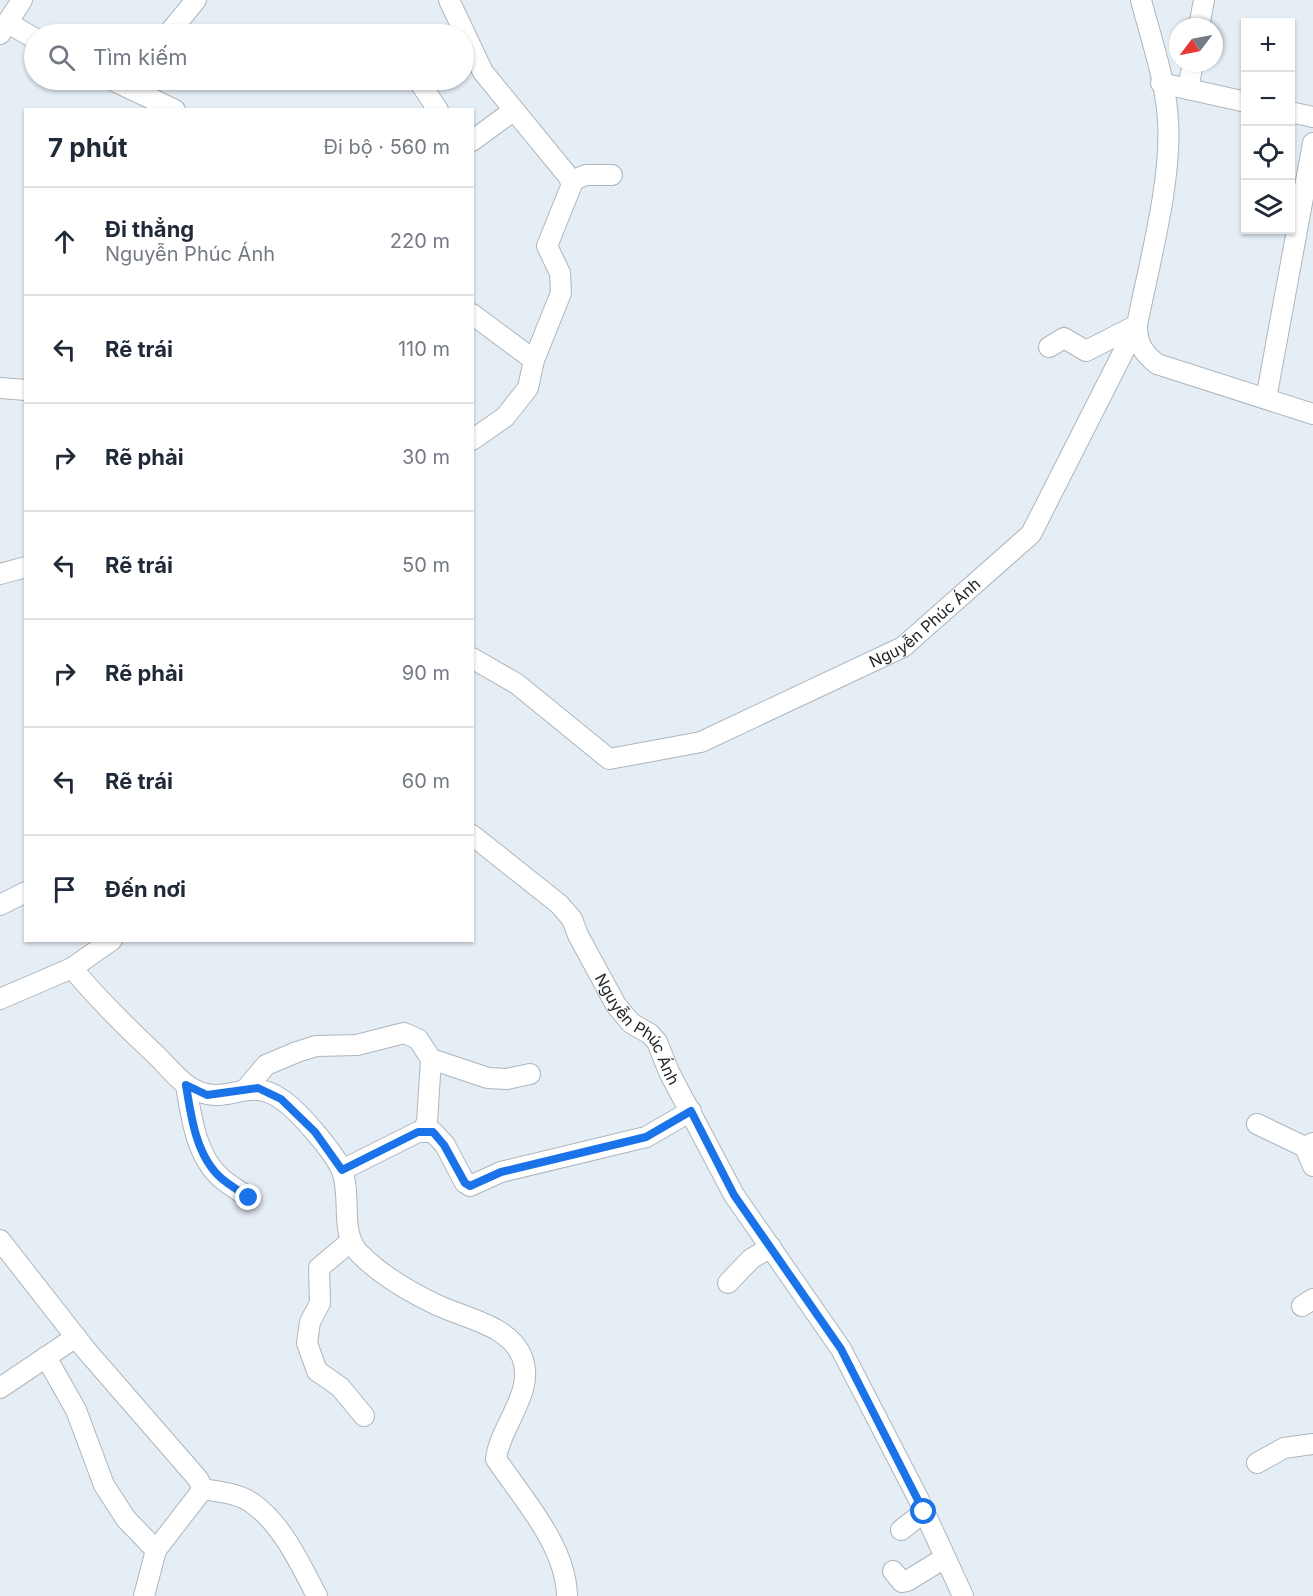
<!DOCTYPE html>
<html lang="vi">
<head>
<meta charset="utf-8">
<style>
  body { margin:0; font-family:Inter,sans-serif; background:#f6f6f7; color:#1f2937 }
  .controls { position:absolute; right:18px; top:18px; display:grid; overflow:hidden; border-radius:0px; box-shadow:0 2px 4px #0004 }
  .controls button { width:54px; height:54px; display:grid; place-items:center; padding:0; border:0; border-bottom:2px solid #e0e1e3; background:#fff; color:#1f2937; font:30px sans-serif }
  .compass { position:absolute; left:1169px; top:18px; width:54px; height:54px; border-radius:50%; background:#fff; box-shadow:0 2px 4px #0004; rotate:238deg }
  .stop { position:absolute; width:18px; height:18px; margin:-14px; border:4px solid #1a73e8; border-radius:50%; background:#fff }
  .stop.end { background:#1a73e8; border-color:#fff; box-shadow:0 2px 6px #0008 }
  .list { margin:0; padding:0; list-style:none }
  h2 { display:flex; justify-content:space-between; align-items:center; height:78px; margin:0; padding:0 24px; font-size:26px }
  h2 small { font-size:20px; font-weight:400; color:#747a83 }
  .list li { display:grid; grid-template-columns:39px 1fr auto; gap:18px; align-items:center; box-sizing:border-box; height:108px; padding:0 24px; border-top:2px solid #e0e1e3 }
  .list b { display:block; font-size:22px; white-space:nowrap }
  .list p { margin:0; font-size:20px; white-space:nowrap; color:#747a83 }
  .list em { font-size:20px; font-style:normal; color:#747a83 }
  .icon { flex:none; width:33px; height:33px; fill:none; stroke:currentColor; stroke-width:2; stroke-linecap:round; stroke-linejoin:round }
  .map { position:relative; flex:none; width:1313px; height:1596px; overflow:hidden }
  .search { position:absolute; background:#fff; box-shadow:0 2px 4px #0004; left:24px; top:24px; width:450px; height:66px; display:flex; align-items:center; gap:15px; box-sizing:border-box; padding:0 21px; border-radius:33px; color:#747a83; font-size:22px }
  .panel { position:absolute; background:#fff; box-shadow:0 2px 4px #0004; left:24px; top:108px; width:450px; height:834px; border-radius:0px }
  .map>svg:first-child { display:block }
</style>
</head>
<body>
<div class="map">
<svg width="1313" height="1596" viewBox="0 0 1313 1596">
  <rect width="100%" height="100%" fill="#e5edf5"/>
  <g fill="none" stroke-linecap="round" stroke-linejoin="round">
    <g stroke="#aeb6bd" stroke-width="22">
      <g id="minor">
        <path d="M449 0 483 72 568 176 572 184 547 246 560 273 561 293 534 360 528 388 505 417 472 440"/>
        <path d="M1141 0C1151 39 1166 81 1168 121 1172 181 1149 264 1137 325 1137 343 1142 352 1157 364L1313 414"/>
        <path d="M8 23 34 38"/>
        <path d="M1199 27 1204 0"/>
        <path d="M0 34 22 0"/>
        <path d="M168 34 196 0"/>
        <path d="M112 80 175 110"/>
        <path d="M418 80 438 110"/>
        <path d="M1161 83 1246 102"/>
        <path d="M1188 89 1193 63"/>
        <path d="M1290 112 1313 117"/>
        <path d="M472 141 513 111"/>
        <path d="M571 181 586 175H612"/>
        <path d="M472 314 534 360"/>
        <path d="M1049 347 1064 338 1086 351 1137 325"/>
        <path d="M0 388 26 390"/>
        <path d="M1266 399 1313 143"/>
        <path d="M0 574 26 567"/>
        <path id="s1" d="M472 658 517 684 609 759 701 742 903 647 1031 534 1137 325"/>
        <path id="s2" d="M472 835 559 904 572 919 578 935 616 1005 631 1023 650 1034 657 1042 669 1072 734 1195 841 1349 918 1498 963 1596"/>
        <path d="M0 905 26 892"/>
        <path d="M72 968C98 999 125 1026 154 1053 170 1068 184 1090 207 1094 234 1100 251 1078 281 1099 298 1110 335 1153 342 1171 352 1197 339 1234 360 1254 380 1274 410 1292 435 1304 463 1318 510 1325 522 1357 536 1392 500 1425 496 1459 523 1499 566 1546 567 1596"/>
        <path d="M0 999 72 968 112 940"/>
        <path d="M186 1085C191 1116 196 1156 221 1178 229 1185 240 1191 249 1198"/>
        <path d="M245 1090 266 1065 297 1052 316 1046 357 1045 404 1033 418 1039 431 1059 488 1078 507 1079 530 1074"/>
        <path d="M1257 1124 1305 1147 1313 1143"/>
        <path d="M422 1132 427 1122 431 1059"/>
        <path d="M1305 1147 1313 1166"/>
        <path d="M342 1170 418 1132H433L445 1145 465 1183 470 1186 501 1172 646 1137 691 1111"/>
        <path d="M0 1240 86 1350 198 1479 203 1489 156 1550 144 1596"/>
        <path d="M351 1241 319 1268 320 1303 310 1322 307 1343 317 1371 340 1387 364 1416"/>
        <path d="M728 1283 751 1259 771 1247"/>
        <path d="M1302 1306 1313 1299"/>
        <path d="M46 1357 76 1410 104 1485 126 1519 156 1550"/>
        <path d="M0 1388 76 1337"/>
        <path d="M1257 1463 1284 1448 1313 1444"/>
        <path d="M203 1489C219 1492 238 1493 252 1503 283 1525 300 1564 317 1596"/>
        <path d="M901 1530 924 1512"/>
        <path d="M893 1571 902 1582 907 1581 943 1559"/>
      </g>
    </g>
    <use href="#minor" stroke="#fff" stroke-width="20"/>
  </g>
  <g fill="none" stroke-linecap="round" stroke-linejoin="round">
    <path stroke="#1a73e8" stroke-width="8" d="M249 1198C240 1191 229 1185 221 1178 196 1156 191 1116 186 1085L207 1095 258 1088 281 1099 315 1132 342 1170 418 1132H433L444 1145 465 1183 470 1186 501 1172 646 1137 691 1111 734 1195 841 1349 924 1512"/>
  </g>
  <g text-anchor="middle" stroke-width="5" stroke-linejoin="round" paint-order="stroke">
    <g font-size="16" fill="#222528" stroke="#e5edf5">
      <text dy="6" stroke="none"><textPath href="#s1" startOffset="519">Nguyễn Phúc Ánh</textPath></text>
      <text dy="6" stroke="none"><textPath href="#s2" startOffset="261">Nguyễn Phúc Ánh</textPath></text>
    </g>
  </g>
</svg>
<div class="controls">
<button>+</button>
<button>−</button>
<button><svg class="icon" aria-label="locate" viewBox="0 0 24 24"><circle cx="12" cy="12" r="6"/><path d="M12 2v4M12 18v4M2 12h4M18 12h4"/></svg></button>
<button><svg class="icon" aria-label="layers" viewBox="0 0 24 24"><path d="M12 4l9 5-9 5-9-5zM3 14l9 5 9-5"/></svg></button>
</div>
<svg class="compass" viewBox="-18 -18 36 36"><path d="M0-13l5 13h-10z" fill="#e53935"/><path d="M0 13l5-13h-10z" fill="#747a83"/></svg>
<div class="stop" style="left:924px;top:1512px"></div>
<div class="stop end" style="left:249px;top:1198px"></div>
<div class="search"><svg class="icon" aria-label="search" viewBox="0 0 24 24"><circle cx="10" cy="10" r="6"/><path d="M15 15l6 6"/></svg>Tìm kiếm</div>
<section class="panel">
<h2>7 phút<small>Đi bộ · 560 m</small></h2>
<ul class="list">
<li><svg class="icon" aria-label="ahead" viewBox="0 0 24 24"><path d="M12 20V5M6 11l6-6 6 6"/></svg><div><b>Đi thẳng</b><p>Nguyễn Phúc Ánh</p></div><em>220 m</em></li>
<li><svg class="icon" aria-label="left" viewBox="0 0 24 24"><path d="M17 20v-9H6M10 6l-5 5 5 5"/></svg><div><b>Rẽ trái</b></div><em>110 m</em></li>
<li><svg class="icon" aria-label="right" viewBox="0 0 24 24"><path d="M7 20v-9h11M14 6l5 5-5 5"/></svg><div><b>Rẽ phải</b></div><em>30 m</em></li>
<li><svg class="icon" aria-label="left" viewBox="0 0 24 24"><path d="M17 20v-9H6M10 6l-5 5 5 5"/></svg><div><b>Rẽ trái</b></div><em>50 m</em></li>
<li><svg class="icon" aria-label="right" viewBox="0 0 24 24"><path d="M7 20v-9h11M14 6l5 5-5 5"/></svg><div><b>Rẽ phải</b></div><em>90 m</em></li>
<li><svg class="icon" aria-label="left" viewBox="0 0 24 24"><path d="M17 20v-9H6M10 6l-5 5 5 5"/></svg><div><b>Rẽ trái</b></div><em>60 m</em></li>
<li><svg class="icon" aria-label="arrive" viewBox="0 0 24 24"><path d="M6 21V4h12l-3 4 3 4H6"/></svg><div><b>Đến nơi</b></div></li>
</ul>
</section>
</div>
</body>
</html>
